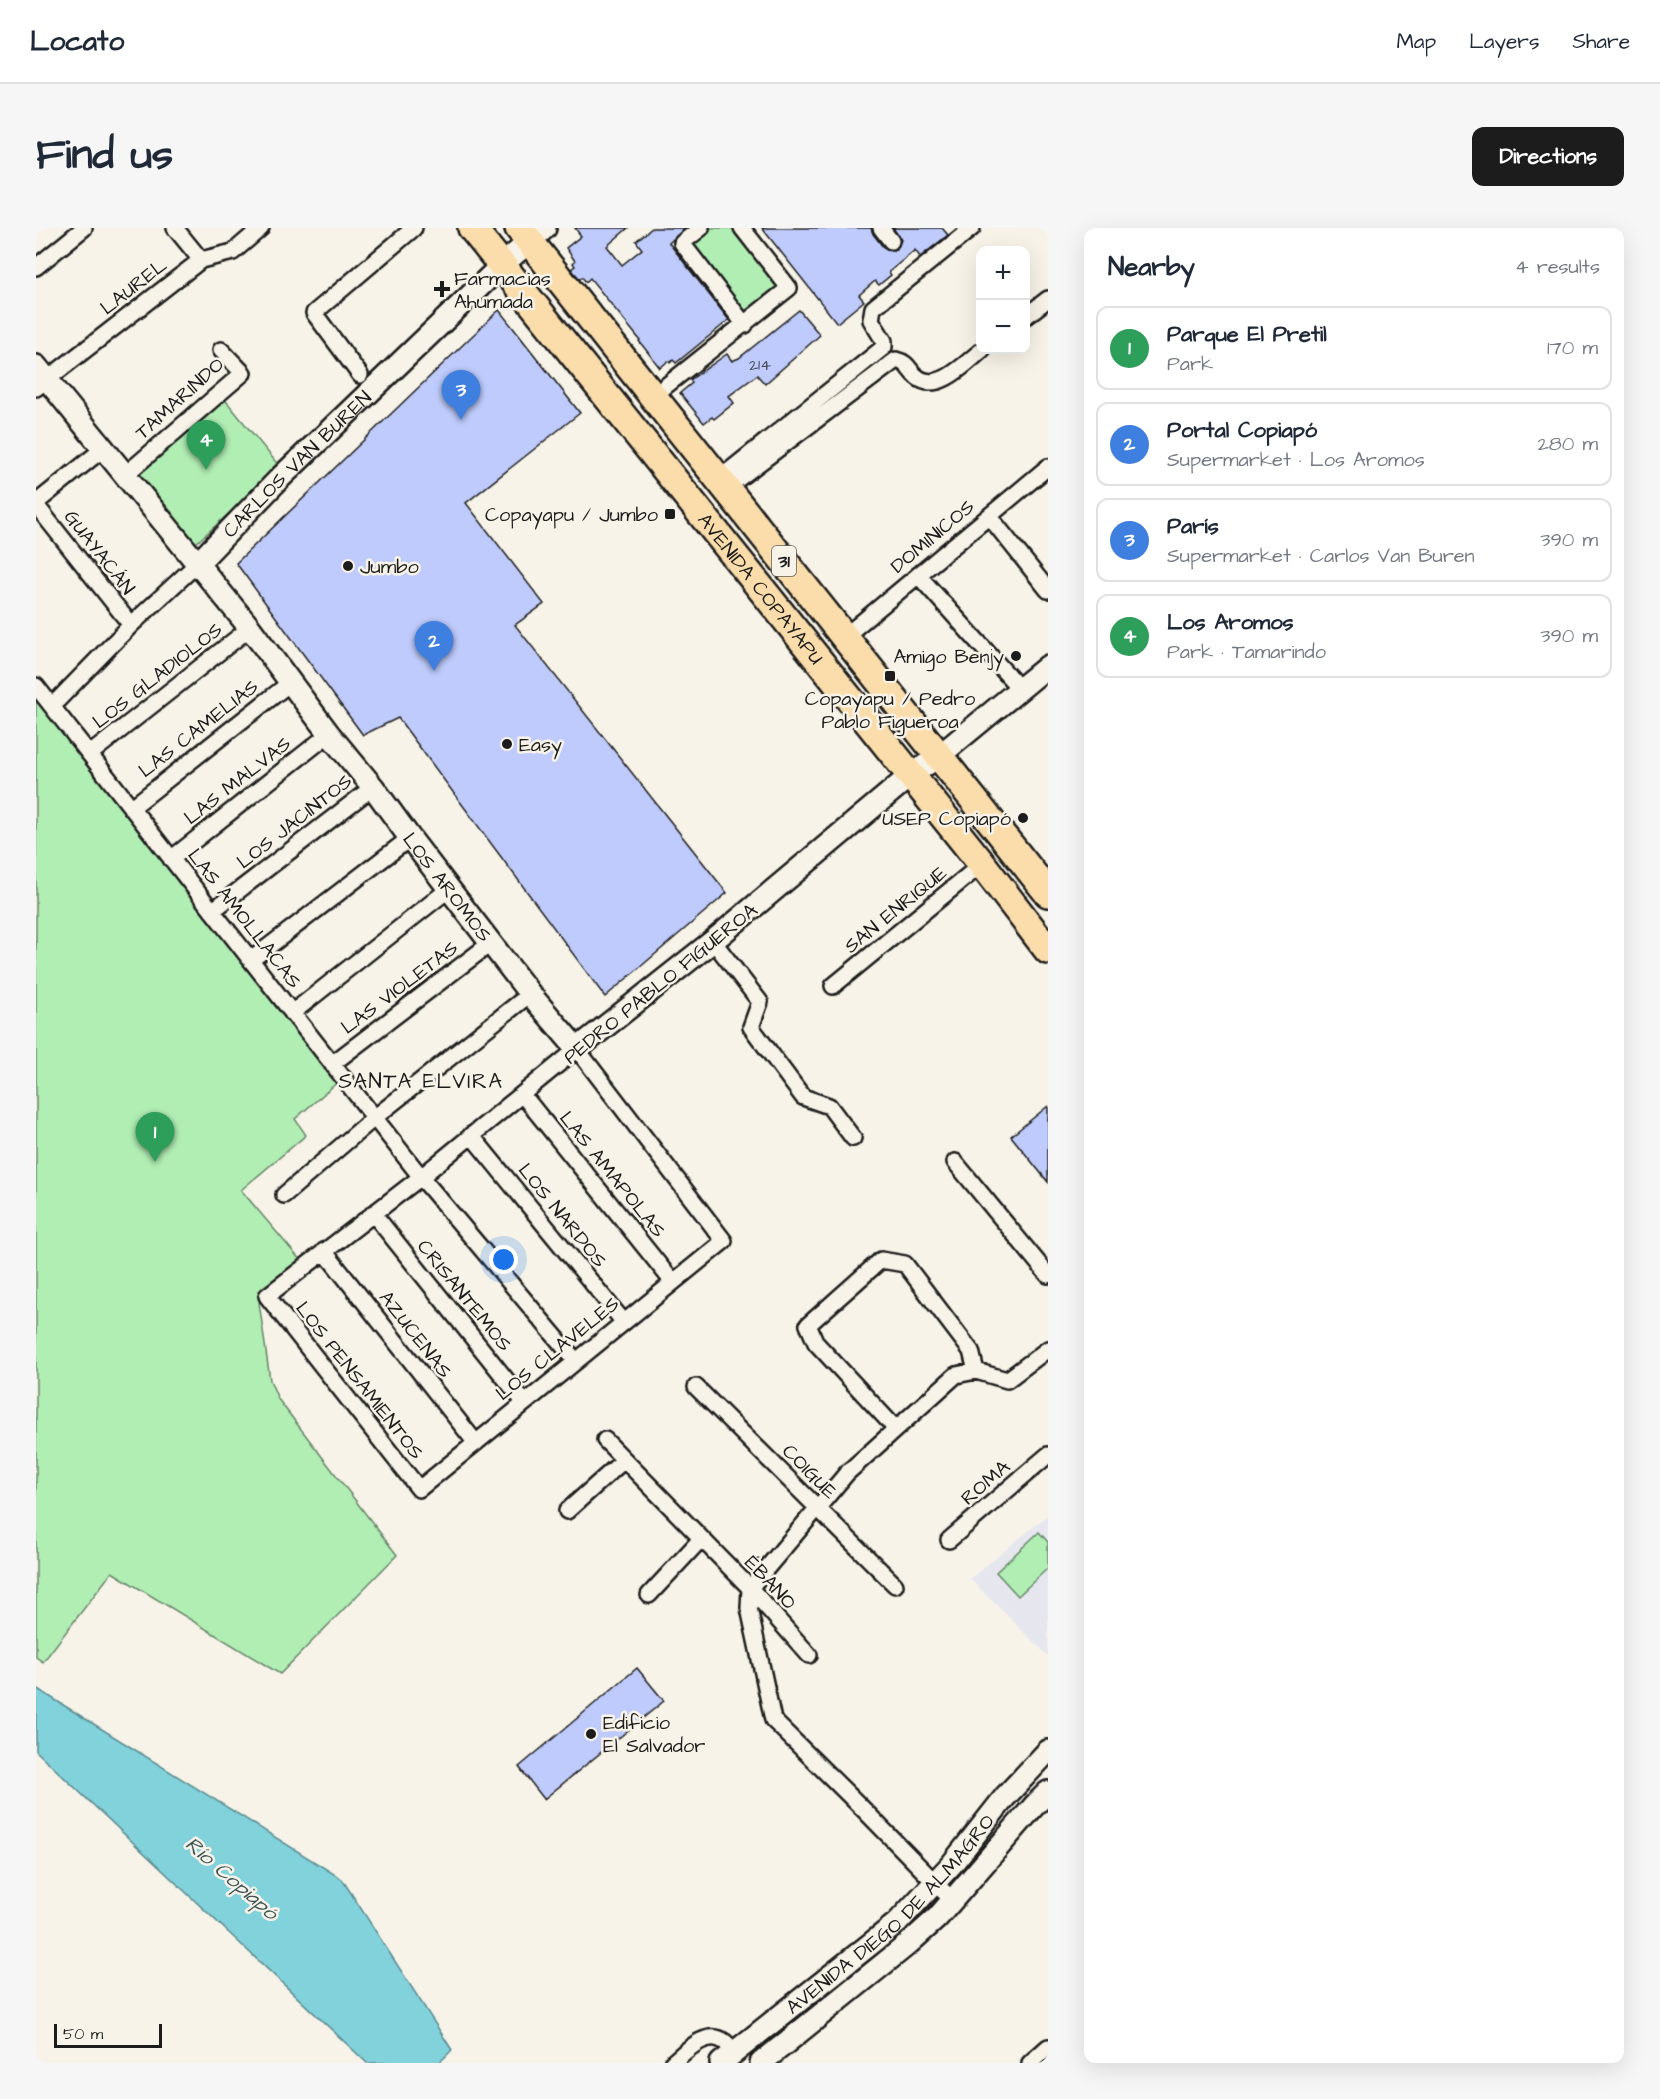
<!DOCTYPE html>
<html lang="en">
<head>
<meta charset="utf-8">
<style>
  body { margin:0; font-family:"Architects Daughter",sans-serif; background:#f6f6f7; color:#1f2937 }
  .controls { position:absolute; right:18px; top:18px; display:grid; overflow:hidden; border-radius:12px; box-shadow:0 6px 24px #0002 }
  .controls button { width:54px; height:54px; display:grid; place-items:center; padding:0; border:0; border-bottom:2px solid #e0e1e3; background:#fff; color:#1f2937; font:30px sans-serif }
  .scale { position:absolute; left:18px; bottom:15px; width:108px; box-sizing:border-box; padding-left:6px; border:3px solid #1c1c1c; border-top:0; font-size:16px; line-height:21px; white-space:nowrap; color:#1c1c1c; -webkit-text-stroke:4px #f7f3e8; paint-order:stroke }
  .you { position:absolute; left:468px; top:1032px; width:21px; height:21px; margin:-15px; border:4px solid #fff; border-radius:50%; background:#1a73e8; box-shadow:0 0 0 9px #1a73e833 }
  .badge { display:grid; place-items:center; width:39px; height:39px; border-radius:50%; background:#1c1c1c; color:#fff; font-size:20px; font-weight:700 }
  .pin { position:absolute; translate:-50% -50px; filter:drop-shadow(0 2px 3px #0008) }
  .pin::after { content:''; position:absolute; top:32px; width:21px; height:18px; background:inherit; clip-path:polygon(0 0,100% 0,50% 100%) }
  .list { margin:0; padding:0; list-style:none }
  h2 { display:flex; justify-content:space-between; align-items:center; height:78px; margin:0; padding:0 24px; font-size:26px }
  h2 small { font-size:20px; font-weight:400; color:#747a83 }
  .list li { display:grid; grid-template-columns:39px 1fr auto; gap:18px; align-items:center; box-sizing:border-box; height:84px; margin:0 12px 12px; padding:0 12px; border:2px solid #e0e1e3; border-radius:12px }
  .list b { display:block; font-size:22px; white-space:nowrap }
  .list p { margin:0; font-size:20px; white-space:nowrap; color:#747a83 }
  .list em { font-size:20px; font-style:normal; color:#747a83 }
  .map { position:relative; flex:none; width:1012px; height:1835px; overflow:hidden; border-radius:12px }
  header { display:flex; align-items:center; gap:36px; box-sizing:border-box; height:84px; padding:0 30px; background:#fff; border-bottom:2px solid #e0e1e3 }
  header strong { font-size:28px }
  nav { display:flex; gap:33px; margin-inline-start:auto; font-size:21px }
  .intro { display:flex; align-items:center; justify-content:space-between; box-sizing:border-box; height:144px; padding:0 36px }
  h1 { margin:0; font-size:42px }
  .button { padding:15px 27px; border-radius:12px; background:#1c1c1c; color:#fff; font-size:21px; font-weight:700 }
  main { display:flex; gap:36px; padding:0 36px }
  aside { flex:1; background:#fff; border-radius:12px; box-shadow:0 6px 24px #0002 }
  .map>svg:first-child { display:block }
</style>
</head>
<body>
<header>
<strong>Locato</strong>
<nav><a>Map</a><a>Layers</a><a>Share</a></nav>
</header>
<div class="intro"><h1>Find us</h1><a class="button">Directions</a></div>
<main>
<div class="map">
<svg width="1012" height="1835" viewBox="0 0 1012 1835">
  <rect width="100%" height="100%" fill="#f7f3e8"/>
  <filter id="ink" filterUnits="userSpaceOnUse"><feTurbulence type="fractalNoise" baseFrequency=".0167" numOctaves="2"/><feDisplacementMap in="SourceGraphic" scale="12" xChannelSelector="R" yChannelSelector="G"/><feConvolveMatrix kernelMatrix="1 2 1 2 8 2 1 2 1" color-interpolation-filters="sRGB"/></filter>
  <g filter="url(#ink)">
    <path fill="#e6e7ee" d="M1012 1287V1428L934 1351Z"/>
    <path fill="#b1eeb4" stroke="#668568" stroke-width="1.5" d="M672 0H698L745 57 709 85 653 15Z
      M186 168 244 239 157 318 94 245Z
      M0 469 303 853 259 891 270 907 205 962 265 1033 223 1074 234 1152 242 1171 361 1327 244 1446 76 1344 7 1434 0 1429Z
      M1003 1304 1012 1314V1340L982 1368 960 1344Z"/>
    <path fill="#82d2db" stroke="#59898f" stroke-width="1.5" d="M0 1460 306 1651 416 1822 403 1835H331L0 1523Z"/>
    <path fill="#becbfc" stroke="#1c1c1c" stroke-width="1.5" d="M539 0H592L571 18 586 37 606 21 600 13 616 0H649L633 15 693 92 640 135 637 132 634 135 632 133 624 140 603 113 604 112 554 50 550 54 546 49 544 51 535 41 539 38 537 35 539 33 530 20 545 8Z
      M726 0H835L837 6 847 19 856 23 861 20 865 12 857 0H906L912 7 884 29 879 22 853 44 855 47 843 57 839 53 823 67 828 73 801 95Z
      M463 82 544 185 430 275 508 376 479 397 691 665 569 769 362 490 327 507 200 335Z
      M763 82 784 107 729 156 721 147 693 168 698 175 678 191 676 189 668 195 644 165 656 155 654 152 691 126 696 133 703 130Z
      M1012 878V954L975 908Z
      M601 1440 628 1473 508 1571 483 1539Z"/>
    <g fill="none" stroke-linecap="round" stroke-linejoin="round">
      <g stroke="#1c1c1c" stroke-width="20">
        <path id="street" d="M139 0 165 32
          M665 0 646 15 709 97
          M845 0 855 13
          M0 39 48 0
          M990 88 1012 71
          M324 147 278 85 378 0
          M0 160 165 32 197 24 225 0
          M616 169 753 60 706 0
          M89 247 207 145 185 122
          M683 251 848 119V113L835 92 837 80 936 0
          M690 260 860 132C873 135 872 142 881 149 902 166 931 134 946 122
          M0 275 68 220
          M0 277 95 397
          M953 288 1012 362
          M882 347 984 461
          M808 409 1012 239
          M0 458 385 949 539 1132
          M16 478 95 397 162 335
          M54 526 214 400
          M95 580 255 454
          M135 631 293 506
          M176 683 337 559
          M677 713 724 774 715 799 767 869 793 878 817 910
          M215 732 374 610
          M797 758 946 636
          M256 785 413 661
          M541 821 688 1013 383 1261 231 1068 385 949Z
          M296 836 455 715
          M486 866 636 1053
          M435 907 587 1093
          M919 934 1012 1047
          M248 967 338 890 494 766
          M337 985 488 1174
          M288 1023 440 1215
          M660 1159 859 1357
          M860 1201 780 1115 772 1097 845 1032 869 1036 935 1123 940 1143
          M569 1212 714 1360 773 1427
          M531 1283 588 1232
          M913 1312 1012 1227
          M613 1367 665 1311
          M916 1672 828 1582 737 1492 713 1380 714 1360 811 1245 920 1147 940 1143 971 1152 1012 1121
          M636 1835C649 1824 671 1800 689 1814 692 1816 695 1821 698 1824
          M994 1835 1012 1819"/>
      </g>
      <g stroke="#1c1c1c" stroke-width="26">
        <g id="secondary">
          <path id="s1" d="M0 138 214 400 293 506 337 559 374 610 494 766 541 821 677 713 875 547 903 528 1012 438"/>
          <path id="s2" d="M162 335 244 250 466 37 509 0"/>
          <path id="s3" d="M685 1835 861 1695 916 1636 969 1569 1012 1523"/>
          <path d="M725 1835 871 1717 901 1690 998 1578 1012 1564"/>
        </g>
      </g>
      <g stroke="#1c1c1c" stroke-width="32">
        <g id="highway">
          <path id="s4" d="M436 0 946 636 1012 722"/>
          <path d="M483 0 1012 665"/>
        </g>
      </g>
      <use href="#street" stroke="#f7f3e8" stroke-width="15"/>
      <use href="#secondary" stroke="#f7f3e8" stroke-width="21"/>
      <use href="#highway" stroke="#fbddab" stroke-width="27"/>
    </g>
  </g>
  <g fill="#1c1c1c" stroke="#f7f3e8" stroke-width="2">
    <path d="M403 52h6v6h6v6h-6v6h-6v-6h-6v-6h6z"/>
    <rect x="628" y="280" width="12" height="12" rx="3"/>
    <circle cx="312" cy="338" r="6"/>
    <circle cx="980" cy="428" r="6"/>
    <rect x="848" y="442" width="12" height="12" rx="3"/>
    <circle cx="471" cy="516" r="6"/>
    <circle cx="987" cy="590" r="6"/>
    <circle cx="555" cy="1506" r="6"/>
  </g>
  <g text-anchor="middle" stroke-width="5" stroke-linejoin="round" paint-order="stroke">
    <g font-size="16" fill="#444854">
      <text x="724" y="142">214</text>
    </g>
    <rect fill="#f7f3e8" stroke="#5e5c59" stroke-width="1.5" x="736" y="318" width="24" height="30" rx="4.5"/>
    <g font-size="18" font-weight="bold" fill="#1c1c1c">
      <text x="748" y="339">31</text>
    </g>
    <g font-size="20" fill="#1c1c1c" stroke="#f7f3e8" text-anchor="start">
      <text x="418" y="57">Farmacias<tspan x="418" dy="23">Ahumada</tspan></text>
      <text x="622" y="293" text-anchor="end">Copayapu / Jumbo</text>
      <text x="324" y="345">Jumbo</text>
      <text x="968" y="435" text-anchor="end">Amigo Benjy</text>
      <text x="854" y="477" text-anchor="middle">Copayapu / Pedro<tspan x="854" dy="23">Pablo Figueroa</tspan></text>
      <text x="483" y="523">Easy</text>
      <text x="975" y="597" text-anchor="end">USEP Copiapó</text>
      <text x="567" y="1501">Edificio<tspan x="567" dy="23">El Salvador</tspan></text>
    </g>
    <g font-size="20" fill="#1c1c1c" stroke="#f7f3e8">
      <text transform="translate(97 58) rotate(-38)" y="7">LAUREL</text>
      <text transform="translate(143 170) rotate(-42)" y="7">TAMARINDO</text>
      <text dy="7" stroke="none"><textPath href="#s2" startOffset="140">CARLOS VAN BUREN</textPath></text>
      <text transform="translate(896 308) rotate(-40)" y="7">DOMINICOS</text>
      <text transform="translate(64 324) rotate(52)" y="7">GUAYACÁN</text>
      <text dy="7" stroke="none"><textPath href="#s4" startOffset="462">AVENIDA COPAYAPU</textPath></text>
      <text transform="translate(121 447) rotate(-38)" y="7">LOS GLADIOLOS</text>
      <text transform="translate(162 500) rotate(-38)" y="7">LAS CAMELIAS</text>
      <text transform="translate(201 552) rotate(-38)" y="7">LAS MALVAS</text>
      <text transform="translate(258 593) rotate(-38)" y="7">LOS JACINTOS</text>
      <text dy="7" stroke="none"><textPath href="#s1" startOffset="664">LOS AROMOS</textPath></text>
      <text transform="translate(859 681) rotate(-39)" y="7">SAN ENRIQUE</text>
      <text transform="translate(209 690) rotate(52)" y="7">LAS AMOLLACAS</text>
      <text transform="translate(624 755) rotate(-39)" y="7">PEDRO PABLO FIGUEROA</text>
      <text transform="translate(363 759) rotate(-37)" y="7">LAS VIOLETAS</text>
      <text transform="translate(577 946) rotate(51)" y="7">LAS AMAPOLAS</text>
      <text transform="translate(527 987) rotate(51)" y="7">LOS NARDOS</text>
      <text transform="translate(429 1067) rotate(51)" y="7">CRISANTEMOS</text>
      <text transform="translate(380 1106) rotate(52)" y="7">AZUCENAS</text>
      <text transform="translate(521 1120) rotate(-39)" y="7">LOS CLAVELES</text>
      <text transform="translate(324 1152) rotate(52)" y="7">LOS PENSAMIENTOS</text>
      <text transform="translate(774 1243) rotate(45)" y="7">COIGUE</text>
      <text transform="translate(949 1254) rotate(-41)" y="7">ROMA</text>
      <text transform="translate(735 1354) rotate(47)" y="7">ÉBANO</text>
      <text dy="7" stroke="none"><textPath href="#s3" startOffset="226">AVENIDA DIEGO DE ALMAGRO</textPath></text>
    </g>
    <g font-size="21" letter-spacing="1.5" fill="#1c1c1c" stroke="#f7f3e8">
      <text x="385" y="860">SANTA ELVIRA</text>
    </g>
    <g font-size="21" font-style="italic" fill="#3b5355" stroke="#f7f3e8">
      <text transform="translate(196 1650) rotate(41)" y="7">Río Copiapó</text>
    </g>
  </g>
</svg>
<div class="controls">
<button>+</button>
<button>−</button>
</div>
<div class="scale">50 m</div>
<div class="you"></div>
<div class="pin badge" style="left:119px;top:934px;background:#2e9e5b">1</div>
<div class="pin badge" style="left:398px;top:443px;background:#3f7fe0">2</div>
<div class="pin badge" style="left:425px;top:192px;background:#3f7fe0">3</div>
<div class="pin badge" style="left:170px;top:242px;background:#2e9e5b">4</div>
</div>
<aside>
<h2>Nearby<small>4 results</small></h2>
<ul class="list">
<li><span class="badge" style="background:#2e9e5b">1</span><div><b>Parque El Pretil</b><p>Park</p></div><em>170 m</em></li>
<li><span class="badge" style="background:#3f7fe0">2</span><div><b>Portal Copiapó</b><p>Supermarket · Los Aromos</p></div><em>280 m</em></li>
<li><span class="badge" style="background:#3f7fe0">3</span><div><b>París</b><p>Supermarket · Carlos Van Buren</p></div><em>390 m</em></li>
<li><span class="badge" style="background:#2e9e5b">4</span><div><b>Los Aromos</b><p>Park · Tamarindo</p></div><em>390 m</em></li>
</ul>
</aside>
</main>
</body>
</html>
